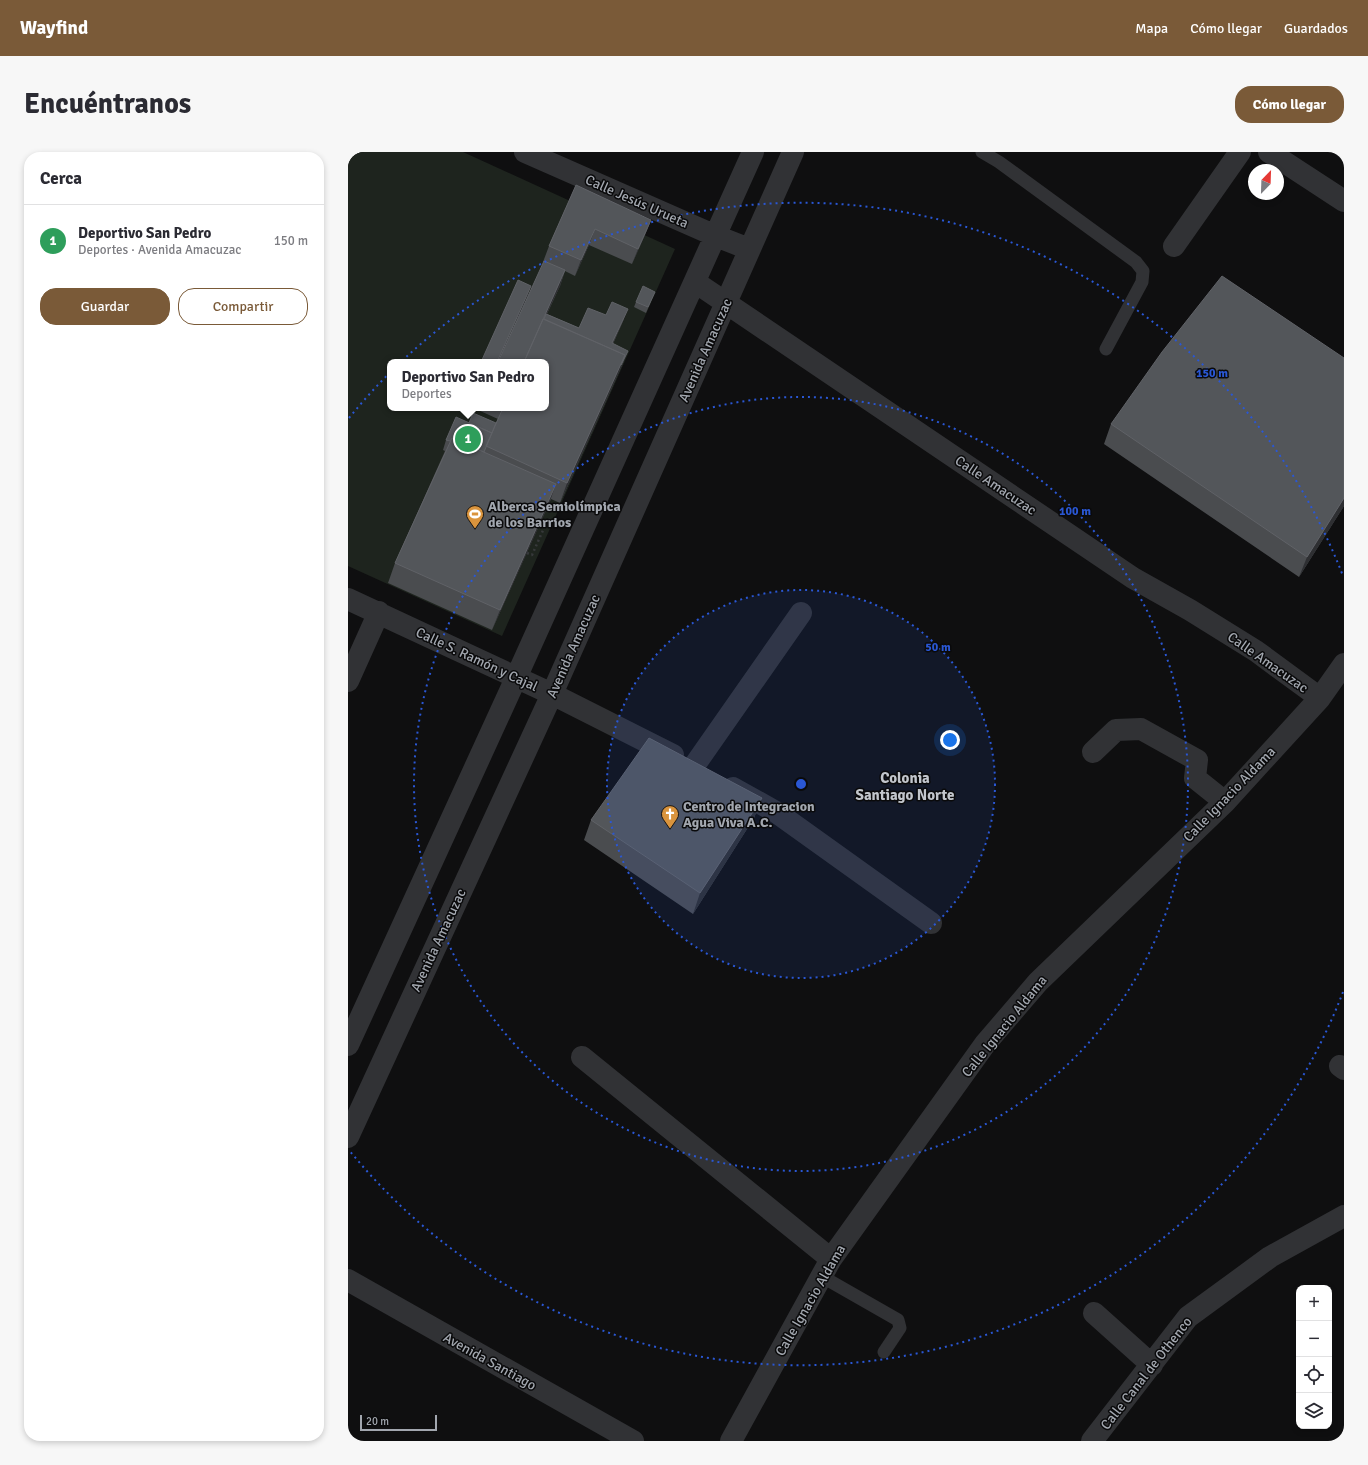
<!DOCTYPE html>
<html lang="es">
<head>
<meta charset="utf-8">
<style>
  body { margin:0; font-family:Signika,sans-serif; background:#f7f7f7; color:#2b2b33 }
  .controls { position:absolute; right:12px; bottom:12px; display:grid; overflow:hidden; border-radius:8px; box-shadow:0 2px 6px #0003 }
  .controls button { width:36px; height:36px; display:grid; place-items:center; padding:0; border:0; border-bottom:1px solid #e1e1e2; background:#fff; color:#2b2b33; font:20px sans-serif }
  .compass { position:absolute; left:900px; top:12px; width:36px; height:36px; border-radius:50%; background:#fff; box-shadow:0 2px 6px #0003; rotate:23deg }
  .scale { position:absolute; left:12px; bottom:10px; width:77px; box-sizing:border-box; padding-left:4px; border:2px solid #a2a7af; border-top:0; font-size:11px; line-height:14px; white-space:nowrap; color:#a2a7af; -webkit-text-stroke:3px #0a0a0b; paint-order:stroke }
  .you { position:absolute; left:602px; top:588px; width:14px; height:14px; margin:-10px; border:3px solid #fff; border-radius:50%; background:#1a73e8; box-shadow:0 0 0 6px #1a73e833 }
  .badge { display:grid; place-items:center; width:26px; height:26px; border-radius:50%; background:#7a5a38; color:#fff; font-size:13px; font-weight:700 }
  .pin { position:absolute; translate:-50% -50%; border:2px solid #fff; box-shadow:0 1px 4px #0006 }
  .popup { position:absolute; left:39px; top:207px; width:162px; height:52px; box-sizing:border-box; display:grid; place-content:center; border-radius:8px; background:#fff; filter:drop-shadow(0 1px 3px #0005); font-size:13px; white-space:nowrap; color:#7c7c81 }
  .popup b { font-size:15px; color:#2b2b33 }
  .popup::after { content:''; position:absolute; left:50%; top:100%; margin-left:-8px; border:8px solid transparent; border-top-color:#fff }
  .list { margin:0; padding:0; list-style:none }
  h2 { display:flex; justify-content:space-between; align-items:center; height:52px; margin:0; padding:0 16px; font-size:17px }
  h2 small { font-size:13px; font-weight:400; color:#7c7c81 }
  .list li { display:grid; grid-template-columns:26px 1fr auto; gap:12px; align-items:center; box-sizing:border-box; height:72px; padding:0 16px; border-top:1px solid #e1e1e2 }
  .list b { display:block; font-size:15px; white-space:nowrap }
  .list p { margin:0; font-size:13px; white-space:nowrap; color:#7c7c81 }
  .list em { font-size:13px; font-style:normal; color:#7c7c81 }
  .actions { display:flex; gap:8px; padding:12px 16px }
  .actions a { flex:1; padding:9px 0; border:1px solid #7a5a38; border-radius:16px; text-align:center; font-size:14px; color:#7a5a38 }
  .actions .main { background:#7a5a38; color:#fff }
  .icon { flex:none; width:22px; height:22px; fill:none; stroke:currentColor; stroke-width:2; stroke-linecap:round; stroke-linejoin:round }
  .map { position:relative; flex:none; width:996px; height:1289px; overflow:hidden; border-radius:16px }
  header { display:flex; align-items:center; gap:24px; box-sizing:border-box; height:56px; padding:0 20px; background:#7a5a38; color:#fff }
  header strong { font-size:19px }
  nav { display:flex; gap:22px; margin-inline-start:auto; font-size:14px }
  .intro { display:flex; align-items:center; justify-content:space-between; box-sizing:border-box; height:96px; padding:0 24px }
  h1 { margin:0; font-size:28px }
  .button { padding:10px 18px; border-radius:16px; background:#7a5a38; color:#fff; font-size:14px; font-weight:700 }
  main { display:flex; gap:24px; padding:0 24px }
  aside { flex:1; background:#fff; border-radius:16px; box-shadow:0 2px 6px #0003 }
  .map>svg:first-child { display:block }
</style>
</head>
<body>
<header>
<strong>Wayfind</strong>
<nav><a>Mapa</a><a>Cómo llegar</a><a>Guardados</a></nav>
</header>
<div class="intro"><h1>Encuéntranos</h1><a class="button">Cómo llegar</a></div>
<main>
<aside>
<h2>Cerca<small></small></h2>
<ul class="list">
<li><span class="badge" style="background:#2e9e5b">1</span><div><b>Deportivo San Pedro</b><p>Deportes · Avenida Amacuzac</p></div><em>150 m</em></li>
</ul>
<div class="actions"><a class="main">Guardar</a><a>Compartir</a></div>
</aside>
<div class="map">
<svg width="996" height="1289" viewBox="0 0 996 1289">
  <rect width="100%" height="100%" fill="#0f0f10"/>
  <path fill="#1e241e" fill-rule="evenodd" d="M0 0H115L327 97 154 484 0 414ZM42 210H198V256H42Z"/>
  <g fill="none" stroke-linecap="round" stroke-linejoin="round">
    <path stroke="#37393b" stroke-width="2.5" stroke-dasharray="2 3" stroke-linecap="butt" d="M179 401 184 403 200 367 204 369"/>
    <path stroke="#313235" stroke-width="13" d="M634 0 651 10 788 110 795 119 794 130 758 197
      M473 1124 550 1168 552 1176 536 1200"/>
    <path stroke="#313235" stroke-width="22" d="M177 0 368 84 401 97
      M921 0 996 49
      M826 94 892 0
      M347 130 785 426 842 458 908 499 972 546
      M0 447 204 542 325 603
      M0 529 31 460
      M745 600 768 578 793 577 849 608 847 626 877 650
      M346 614 453 461
      M385 636 428 660 583 771
      M0 893 168 526 405 0
      M234 905 483 1107
      M992 914 996 917
      M0 985 204 542 445 0
      M746 1161 804 1213
      M383 1289 483 1107 637 892 690 830 877 650 972 546 996 512
      M744 1289 840 1165 922 1105 996 1064"/>
    <path stroke="#313235" stroke-width="22" d="M0 1128 285 1289"/>
  </g>
  <path fill="#4a4c4f" d="M228 33 303 68 297 83 284 112 241 93 227 124 217 119 212 134 199 162 231 176 258 163 276 167 265 192 276 209 212 351 203 347 144 478 40 431 47 411 97 299 95 298 98 288 121 271H148L150 267 130 258 131 256H198L196 110H195L201 94Z
    M307 140 298 161 286 155 288 150Z
    M996 206V354L951 425 756 292 763 272Z
    M414 646 406 666 345 762 236 688 243 668Z"/>
  <path fill="#2e2f32" d="M303 68 297 83 284 112 290 97Z
    M247 77 241 93 227 124 233 108Z
    M217 118 212 134 192 176 176 210Z
    M183 134 179 145 150 210H149Z
    M280 157 276 167 260 202 264 191Z
    M280 199 276 209 212 351 219 331 277 203Z
    M208 332 201 352 144 478 152 458Z
    M996 346V354L951 425 959 405Z
    M414 646 406 666 345 762 352 741Z"/>
  <path fill="#53565a" stroke="#606267" d="M228 33 303 68 290 97 247 77 233 108 201 94Z
    M196 109 217 118 176 210H150Z
    M874 124 996 206V346L959 405 763 272 814 200Z
    M170 128 183 134 149 210H133Z
    M295 134 307 140 300 155 288 150Z
    M264 150 280 157 264 191 280 199 273 213 277 203 196 167 198 162 231 176 240 156 258 163Z
    M195 167 277 203 219 331 138 294 155 256H198V210H176Z
    M125 261 148 271 144 281 121 271Z
    M108 265 144 281 136 300 104 286 102 289 98 288Z
    M104 286 208 332 152 458 47 411Z
    M301 586 414 646 352 741 243 668Z"/>
  <circle cx="453" cy="632" r="194" fill="#2a57d4" fill-opacity=".12"/>
  <g fill="none" stroke="#2a57d4" stroke-width="2" stroke-dasharray="2 4">
    <circle cx="453" cy="632" r="194"/>
    <circle cx="453" cy="632" r="387"/>
    <path d="M995 840A581 581 0 0 1 1 998M1 266A581 581 0 0 1 995 424"/>
  </g>
  <defs>
    <g id="stadium-pin" transform="scale(0.9)"><path d="M0 17L-7.5 6A9.5 9.5 0 1 1 7.5 6Z" fill="#da943d" stroke="#0a0a0b"/><path d="M0-5a6.5 5 0 1 0 0 10a6.5 5 0 1 0 0-10ZM-3.5-1.8h7v3.6h-7Z" fill="#fff"/></g>
    <g id="church-pin" transform="scale(0.9)"><path d="M0 17L-7.5 6A9.5 9.5 0 1 1 7.5 6Z" fill="#da943d" stroke="#0a0a0b"/><path d="M-1.2-6h2.4v3.5h3.3v2.4h-3.3V6h-2.4V-.1h-3.3v-2.4h3.3Z" fill="#fff"/></g>
  </defs>
  <g fill-rule="evenodd">
    <use href="#stadium-pin" x="127" y="362"/>
    <use href="#church-pin" x="322" y="662"/>
  </g>
  <g text-anchor="middle" stroke-width="3" stroke-linejoin="round" paint-order="stroke">
    <g font-size="14" fill="#a2a7af" stroke="#0a0a0b">
      <text transform="translate(289 49) rotate(24)" y="5">Calle Jesús Urueta</text>
      <text transform="translate(357 198) rotate(-66)" y="5">Avenida Amacuzac</text>
      <text transform="translate(648 333) rotate(34)" y="5">Calle Amacuzac</text>
      <text transform="translate(225 494) rotate(-66)" y="5">Avenida Amacuzac</text>
      <text transform="translate(129 507) rotate(25)" y="5">Calle S. Ramón y Cajal</text>
      <text transform="translate(920 510) rotate(35)" y="5">Calle Amacuzac</text>
      <text transform="translate(881 642) rotate(-46)" y="5">Calle Ignacio Aldama</text>
      <text transform="translate(90 788) rotate(-65)" y="5">Avenida Amacuzac</text>
      <text transform="translate(656 874) rotate(-51)" y="5">Calle Ignacio Aldama</text>
      <text transform="translate(462 1148) rotate(-60)" y="5">Calle Ignacio Aldama</text>
      <text transform="translate(142 1209) rotate(29)" y="5">Avenida Santiago</text>
      <text transform="translate(798 1221) rotate(-52)" y="5">Calle Canal de Othenco</text>
    </g>
    <g font-size="14" font-weight="bold" fill="#a2a7af" stroke="#0a0a0b" text-anchor="start">
      <text x="140" y="359">Alberca Semiolímpica<tspan x="140" dy="16">de los Barrios</tspan></text>
      <text x="335" y="659">Centro de Integracion<tspan x="335" dy="16">Agua Viva A.C.</tspan></text>
    </g>
    <g font-size="15" font-weight="bold" fill="#c2c6cc" stroke="#0a0a0b">
      <text x="557" y="631">Colonia<tspan x="557" dy="17">Santiago Norte</tspan></text>
    </g>
  </g>
  <circle cx="453" cy="632" r="6" fill="#2a57d4" stroke="#0a0a0b" stroke-width="2"/>
  <g font-size="12" text-anchor="middle" font-weight="bold" fill="#2a57d4" stroke="#0a0a0b" stroke-width="3" stroke-linejoin="round" paint-order="stroke">
    <text x="864" y="225">150 m</text>
    <text x="727" y="363">100 m</text>
    <text x="590" y="499">50 m</text>
  </g>
</svg>
<div class="controls">
<button>+</button>
<button>−</button>
<button><svg class="icon" aria-label="locate" viewBox="0 0 24 24"><circle cx="12" cy="12" r="6"/><path d="M12 2v4M12 18v4M2 12h4M18 12h4"/></svg></button>
<button><svg class="icon" aria-label="layers" viewBox="0 0 24 24"><path d="M12 4l9 5-9 5-9-5zM3 14l9 5 9-5"/></svg></button>
</div>
<svg class="compass" viewBox="-18 -18 36 36"><path d="M0-13l5 13h-10z" fill="#e53935"/><path d="M0 13l5-13h-10z" fill="#7c7c81"/></svg>
<div class="scale">20 m</div>
<div class="you"></div>
<div class="pin badge" style="left:120px;top:287px;background:#2e9e5b">1</div>
<div class="popup"><b>Deportivo San Pedro</b>Deportes</div>
</div>
</main>
</body>
</html>
